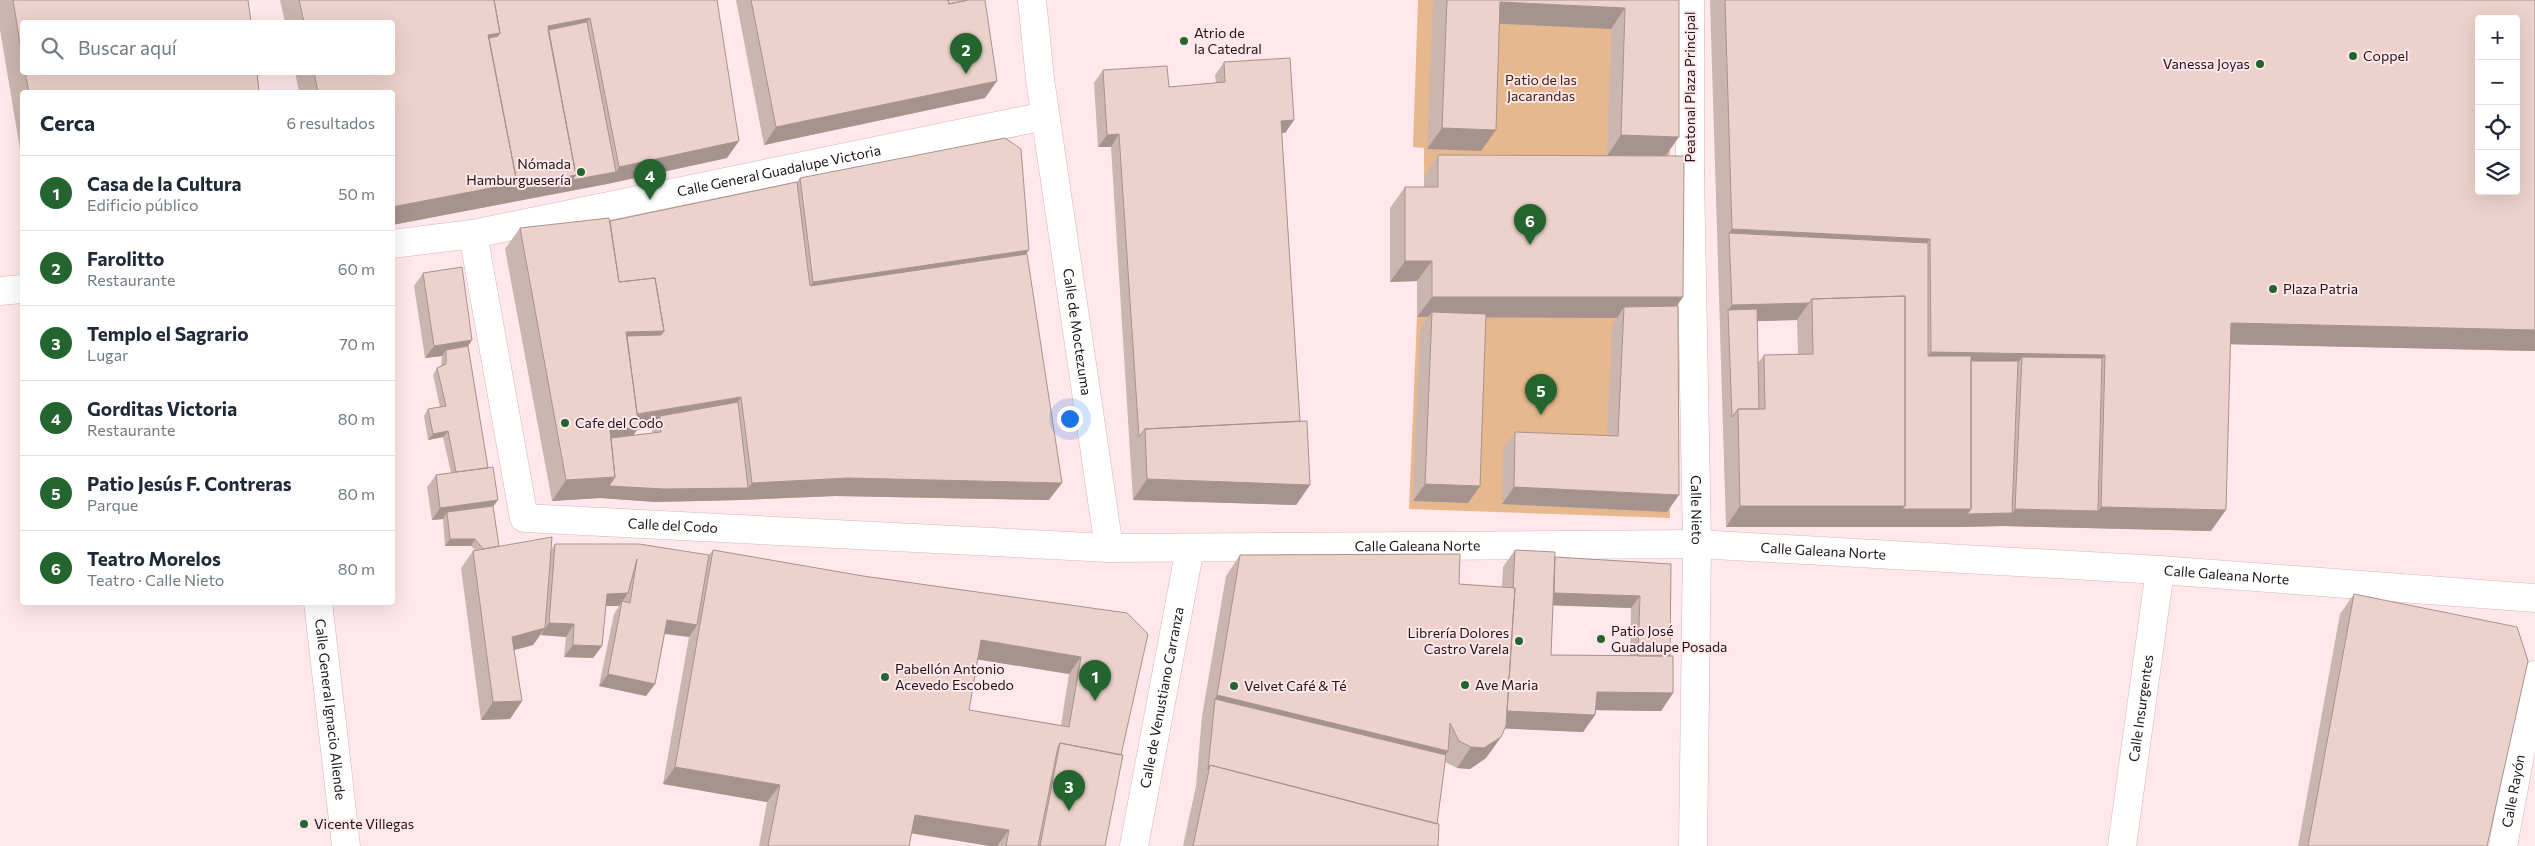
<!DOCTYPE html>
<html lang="es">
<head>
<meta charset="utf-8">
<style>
  body { margin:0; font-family:Commissioner,sans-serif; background:#f2f2f3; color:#1f2937 }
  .controls { position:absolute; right:15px; top:15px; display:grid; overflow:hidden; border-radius:5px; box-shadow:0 5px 20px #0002 }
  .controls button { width:45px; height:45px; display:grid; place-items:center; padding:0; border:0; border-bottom:1px solid #e0e1e3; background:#fff; color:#1f2937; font:25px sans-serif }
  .you { position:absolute; left:1069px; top:418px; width:18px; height:18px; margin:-12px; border:4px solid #fff; border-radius:50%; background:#1a73e8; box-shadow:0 0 0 8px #1a73e833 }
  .badge { display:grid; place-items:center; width:32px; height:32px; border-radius:50%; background:#24652f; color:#fff; font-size:16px; font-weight:700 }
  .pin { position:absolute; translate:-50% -41px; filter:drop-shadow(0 1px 2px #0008) }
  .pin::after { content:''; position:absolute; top:26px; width:18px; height:15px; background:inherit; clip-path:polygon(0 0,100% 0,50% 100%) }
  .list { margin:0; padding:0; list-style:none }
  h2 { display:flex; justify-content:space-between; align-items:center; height:65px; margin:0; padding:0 20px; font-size:21px }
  h2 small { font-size:16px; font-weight:400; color:#747a83 }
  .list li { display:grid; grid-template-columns:32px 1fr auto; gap:15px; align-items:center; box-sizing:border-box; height:75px; padding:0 20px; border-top:1px solid #e0e1e3 }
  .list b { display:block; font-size:19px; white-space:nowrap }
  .list p { margin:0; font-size:16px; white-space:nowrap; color:#747a83 }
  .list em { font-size:16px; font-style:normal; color:#747a83 }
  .icon { flex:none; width:28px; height:28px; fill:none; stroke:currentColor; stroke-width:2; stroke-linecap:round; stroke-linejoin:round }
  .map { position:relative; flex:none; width:2535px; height:846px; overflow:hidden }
  .search { position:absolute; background:#fff; box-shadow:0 5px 20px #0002; left:20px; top:20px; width:375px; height:55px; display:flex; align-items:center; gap:12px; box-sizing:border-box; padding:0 18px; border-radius:5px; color:#747a83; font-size:19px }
  .panel { position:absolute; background:#fff; box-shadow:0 5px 20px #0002; left:20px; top:90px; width:375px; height:515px; border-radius:5px }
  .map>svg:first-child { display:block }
</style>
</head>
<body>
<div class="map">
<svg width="2535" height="846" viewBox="0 0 2535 846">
  <rect width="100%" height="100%" fill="#ffe7eb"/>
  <path fill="#e7b88d" d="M1418 0H1668L1670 176H1424V148L1413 147Z
    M1417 317 1668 318 1670 518 1409 509Z"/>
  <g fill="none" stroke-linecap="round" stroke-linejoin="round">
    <g stroke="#d2b6ba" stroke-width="29">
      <path id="pedestrian" d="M1690 0V174
        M473 234 524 518 603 522"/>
    </g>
    <g stroke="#d2b6ba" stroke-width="29">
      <g id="minor">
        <path id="s1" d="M1690 174 1697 544 1693 846"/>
        <path id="s2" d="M603 522 1109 548"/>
        <path id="s3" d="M318 602 346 846"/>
        <path id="s4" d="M2122 846 2160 570"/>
        <path id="s5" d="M2503 846 2535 675"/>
      </g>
    </g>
    <g stroke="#d2b6ba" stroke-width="29">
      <g id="tertiary">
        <path id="s6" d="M392 244 473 234 1045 116"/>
        <path d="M0 291 22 289"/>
        <path id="s7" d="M1134 846 1190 548"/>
      </g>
    </g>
    <g stroke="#d2b6ba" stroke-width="29">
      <g id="secondary">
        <path id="s8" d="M1032 0 1040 79 1109 548 1697 544 2160 570 2535 598"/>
      </g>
    </g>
    <use href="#pedestrian" stroke="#fff" stroke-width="28"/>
    <use href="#minor" stroke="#fff" stroke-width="28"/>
    <use href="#tertiary" stroke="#fff" stroke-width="28"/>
    <use href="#secondary" stroke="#fff" stroke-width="28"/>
  </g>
  <path fill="#ccb5af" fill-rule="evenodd" d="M0 0H248L22 22V72H257L259 92H22V155H21L0 30Z
    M280 0H717L727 158 607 184 392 225V92H299L295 72H392V22H285Z
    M736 0H985V98L764 145Z
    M1433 0H1679L1666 155 1683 297 1677 306 1667 512 1502 504 1503 449 1515 432 1607 436 1612 325 1617 318H1486L1480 486 1468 503 1413 501 1420 329 1428 317H1417V281L1390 282V208L1405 187H1424V176L1438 155H1607L1611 29 1500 24 1481 151 1427 149Z
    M1710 0H2535V351L2230 344 2211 531 2003 526 1959 527H1726ZM1797 320 1798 354 1764 355 1758 363 1757 321Z
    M1224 62 1294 120 1285 133H1282L1300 421 1310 485 1296 505 1133 500 1111 147H1098L1094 83 1103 70 1169 87 1216 83 1215 75Z
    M800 178 1027 254 1049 500 836 496 740 500 656 502 600 498 552 501 505 249 520 228 610 221 797 182ZM652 427V433L633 435 637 430Z
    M423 273 472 340 468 346 488 468 498 500 493 506 499 546 551 550 555 544 709 555 713 550 863 576 1127 613 1121 755 1105 846H990L912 833 909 846H759L767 802 663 784 689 637 665 634 655 684 646 696 599 686 614 614 619 606H606L602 646 593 658 564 657 566 637 541 635V634L533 645 514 650 522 701 510 719 481 720 461 568 473 551 475 550 471 546H445L443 519 432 520 427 487 436 475 451 473 443 437 428 440 424 416 428 409 440 407 433 375 437 368 441 366 442 356 425 358 414 286ZM977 659 1069 674 1061 725 969 710Z
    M1515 550 1555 557 1671 564 1670 656 1673 693 1661 711 1596 710 1595 715 1583 732 1505 728 1501 737 1486 758 1470 769 1457 768 1445 762 1437 824 1438 846H1183L1196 786 1202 716 1226 576 1240 555 1459 584 1502 587 1503 567ZM1553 605 1631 608 1630 656 1551 655Z
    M2354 594 2487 846H2298L2340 614Z"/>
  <path fill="#a6938e" d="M1500 2 1625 8 1611 29 1486 23Z
    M590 18 578 35 546 41 548 26Z
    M500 33 488 50V35Z
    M997 81 985 98 764 145 776 127Z
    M1294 120 1285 133H1272L1281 121Z
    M1442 128 1496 130 1481 151 1427 149Z
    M1119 134 1111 147H1098L1107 135Z
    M1621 135 1679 137 1664 158 1607 156Z
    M739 141 727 158 607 184 502 204 514 187 576 175 616 172 619 167Z
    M517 183 502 204 392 225V207Z
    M1732 229 1930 239 1916 260 1729 233Z
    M1029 250 1015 271 798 303 813 282Z
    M1405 261H1432L1417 281 1390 282Z
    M1432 297H1683L1668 318 1624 307 1617 318 1432 317V312L1428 317H1417Z
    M1809 303 1797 320 1729 322 1728 310 1732 305Z
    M2231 323 2535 330V351L2216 344Z
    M664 331 649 352 626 353V332Z
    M472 340 464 352 446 350 442 356 425 358 434 346Z
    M1931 352 2105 355 2090 376 2022 357 2010 374 1916 373Z
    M741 397 729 415 660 416 652 427 637 430 624 448 605 450 610 430 634 415Z
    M448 431 443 437 428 440 433 434Z
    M615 477 748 488 752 483 848 478 1062 483 1049 500 836 496 740 500 656 502 600 498 552 501 566 480Z
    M1147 479 1310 485 1296 505 1133 500Z
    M1425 484 1480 486 1468 503 1413 501Z
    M1514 487 1679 495 1667 512 1502 504Z
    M498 500 489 512H447L443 519 432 520 440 508Z
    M1740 506H1905L1971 509 2012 513 2015 509 2098 511 2101 507 2226 510 2211 531 2003 526 1959 527H1726Z
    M450 539H475L471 546H445Z
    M1550 592 1640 596 1631 608 1542 605Z
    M628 593 619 606H599L607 594Z
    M667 620 697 625 689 637 659 633Z
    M549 623 574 624 566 637 541 635Z
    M545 628 533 645 500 654 512 637Z
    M981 640 1081 657 1069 674 968 658Z
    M573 645 602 646 593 658 564 657Z
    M608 674 655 684 646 696 599 686Z
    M1597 692 1673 693 1661 711 1585 710Z
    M1217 695 1448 751 1434 772 1215 699Z
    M522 701 510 719 481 720 493 702Z
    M1505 711 1595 715 1583 732 1493 728Z
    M1501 737 1486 758 1470 769 1457 768 1471 747Z
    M675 767 780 785 767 802 663 784Z
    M915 815 1009 830 997 846H990L903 832Z"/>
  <path fill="#edd2cb" stroke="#a6938e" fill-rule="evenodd" d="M13 0H248L251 22H22V56Z
    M299 0H494L500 33 488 35 517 183 392 207V92H318L314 72H392V22H304Z
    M494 0H717L739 141 619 167 590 18 548 26 576 175 514 187 517 183 489 38 498 36 500 33Z
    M751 0H948L949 4 968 0H985L997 81 776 127Z
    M948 0H968L949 4Z
    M1447 0H1679V137L1621 135 1625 8 1500 2 1496 130 1442 128Z
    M1725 0H2535V330L2231 323 2226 510 2101 507 2105 355 1931 352 1930 239 1732 229ZM2479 19H2516V191H2479Z
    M587 22 616 172 572 180 576 175 548 30Z
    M1290 58 1294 120 1281 121 1300 421 1145 429 1139 437 1119 134 1107 135 1103 70 1167 66 1169 87 1225 82 1224 62Z
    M25 72H257L259 92H29Z
    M1005 138 1021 149 1029 250 813 282 800 178Z
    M1438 155 1684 156 1683 297H1432V261H1405V187H1438Z
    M797 182 810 286 1027 254 1062 483 848 478 752 483 741 397 637 414 627 336 661 335 664 331 655 278 619 282 610 221Z
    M609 218 619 282 655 278 664 331 626 332 639 427 610 430 615 477 566 480 520 228Z
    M1729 233 1928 243V356H1971V509H1902L1905 506V296L1812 299 1809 303 1732 305Z
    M462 267 472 340 434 346 423 273Z
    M1905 296V506H1740L1738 409H1765L1764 355 1813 354 1812 299Z
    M1678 306 1679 495 1514 487 1515 432 1618 436 1624 307Z
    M1757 309 1759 409H1738L1732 417 1728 310Z
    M1432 312 1486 314 1480 486 1425 484Z
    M468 346 488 468 456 472 448 431 433 434 428 409 446 406 437 368 446 364V350Z
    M2022 357 2102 358 2098 511 2015 509Z
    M1971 361H2018L2012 513 1967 514 1971 509Z
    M738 402 748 488 664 489 609 486 615 477 611 438 661 432 660 416Z
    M1307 421 1310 485 1147 479 1145 429Z
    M493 467 498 500 440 508 436 475Z
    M493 506 499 546 483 549 475 539H450L447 512Z
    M552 537 545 628 512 637 522 701 493 702 473 551Z
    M555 544H639L709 555 697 625 667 620 655 684 608 674 622 601 630 603 637 559 628 593 607 594 602 646 573 645 574 624 549 623Z
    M713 550 863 576 1127 613 1148 634 1121 755 1060 743 1058 747 1038 846H1006L1009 830 915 815 909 846H768L780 785 675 767ZM981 640 1081 657 1069 727 969 710Z
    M1515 550 1555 552 1551 655 1673 656V693L1597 692 1595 715 1507 711 1515 588H1513Z
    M1460 554 1459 584 1515 588 1506 726 1501 737 1484 748 1471 747 1459 741 1450 723 1448 751 1217 695 1240 555Z
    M1555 557 1671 564 1670 656H1638L1640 596 1554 593Z
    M2354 594 2517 627 2528 661 2487 846H2308Z
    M1215 699 1446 755 1437 824 1210 765 1208 769Z
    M1060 743 1123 755 1105 846H1040Z
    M1210 765 1439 824 1438 846H1193Z"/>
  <g fill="#24652f" stroke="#ffe7eb" stroke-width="2">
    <circle cx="1184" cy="41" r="5"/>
    <circle cx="2353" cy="56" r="5"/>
    <circle cx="2260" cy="64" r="5"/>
    <circle cx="581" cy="172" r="5"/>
    <circle cx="2273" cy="289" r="5"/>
    <circle cx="565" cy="423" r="5"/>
    <circle cx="1601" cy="639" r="5"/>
    <circle cx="1519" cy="641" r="5"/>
    <circle cx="885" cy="677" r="5"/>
    <circle cx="1465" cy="685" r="5"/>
    <circle cx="1234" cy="686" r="5"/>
    <circle cx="304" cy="824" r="5"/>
  </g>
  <g text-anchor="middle" stroke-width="4" stroke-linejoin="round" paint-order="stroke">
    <g font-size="14" fill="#1e1416" stroke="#ffe7eb" text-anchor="start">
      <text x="1194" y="38">Atrio de<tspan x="1194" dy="16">la Catedral</tspan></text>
      <text x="2363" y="61">Coppel</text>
      <text x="2250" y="69" text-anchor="end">Vanessa Joyas</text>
      <text x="571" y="169" text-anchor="end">Nómada<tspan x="571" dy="16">Hamburguesería</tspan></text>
      <text x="2283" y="294">Plaza Patria</text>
      <text x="575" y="428">Cafe del Codo</text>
      <text x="1611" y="636">Patio José<tspan x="1611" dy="16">Guadalupe Posada</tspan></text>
      <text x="1509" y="638" text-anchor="end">Librería Dolores<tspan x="1509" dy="16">Castro Varela</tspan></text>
      <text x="895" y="674">Pabellón Antonio<tspan x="895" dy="16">Acevedo Escobedo</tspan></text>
      <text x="1475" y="690">Ave Maria</text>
      <text x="1244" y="691">Velvet Café &amp; Té</text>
      <text x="314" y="829">Vicente Villegas</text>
    </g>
    <g font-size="14" fill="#3b240b" stroke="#ffe7eb">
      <text x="1541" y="85">Patio de las<tspan x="1541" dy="16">Jacarandas</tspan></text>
    </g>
    <g font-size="14" fill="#1e1416" stroke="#ffe7eb">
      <text transform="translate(1690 87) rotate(-90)" y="5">Peatonal Plaza Principal</text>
      <text dy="5" stroke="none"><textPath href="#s6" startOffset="394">Calle General Guadalupe Victoria</textPath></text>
      <text dy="5" stroke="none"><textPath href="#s8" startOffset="335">Calle de Moctezuma</textPath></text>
      <text dy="5" stroke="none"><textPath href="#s1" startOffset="336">Calle Nieto</textPath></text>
      <text dy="5" stroke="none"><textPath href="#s2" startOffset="70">Calle del Codo</textPath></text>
      <text dy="5" stroke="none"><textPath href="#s8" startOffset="862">Calle Galeana Norte</textPath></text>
      <text dy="5" stroke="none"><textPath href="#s8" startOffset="1268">Calle Galeana Norte</textPath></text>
      <text dy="5" stroke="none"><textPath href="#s8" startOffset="1672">Calle Galeana Norte</textPath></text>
      <text dy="5" stroke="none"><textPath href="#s7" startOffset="151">Calle de Venustiano Carranza</textPath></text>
      <text dy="5" stroke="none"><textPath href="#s4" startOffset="139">Calle Insurgentes</textPath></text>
      <text dy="5" stroke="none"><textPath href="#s3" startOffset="108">Calle General Ignacio Allende</textPath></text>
      <text dy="5" stroke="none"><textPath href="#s5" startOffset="56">Calle Rayón</textPath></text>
    </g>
  </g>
</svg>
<div class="controls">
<button>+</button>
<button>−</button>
<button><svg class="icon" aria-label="locate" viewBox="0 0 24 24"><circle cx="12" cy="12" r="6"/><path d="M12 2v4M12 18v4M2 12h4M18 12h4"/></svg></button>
<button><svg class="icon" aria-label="layers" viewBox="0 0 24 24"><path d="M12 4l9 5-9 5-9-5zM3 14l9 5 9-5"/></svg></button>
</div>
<div class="you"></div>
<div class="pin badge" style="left:1095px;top:701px">1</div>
<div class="pin badge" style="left:966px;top:74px">2</div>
<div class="pin badge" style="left:1069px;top:811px">3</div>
<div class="pin badge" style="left:650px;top:200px">4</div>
<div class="pin badge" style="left:1541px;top:415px">5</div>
<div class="pin badge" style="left:1530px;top:245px">6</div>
<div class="search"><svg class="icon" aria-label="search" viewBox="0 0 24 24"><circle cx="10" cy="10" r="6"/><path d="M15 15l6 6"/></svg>Buscar aquí</div>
<section class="panel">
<h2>Cerca<small>6 resultados</small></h2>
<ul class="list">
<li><span class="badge">1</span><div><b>Casa de la Cultura</b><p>Edificio público</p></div><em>50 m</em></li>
<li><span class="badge">2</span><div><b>Farolitto</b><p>Restaurante</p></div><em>60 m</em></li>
<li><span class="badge">3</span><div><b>Templo el Sagrario</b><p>Lugar</p></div><em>70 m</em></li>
<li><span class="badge">4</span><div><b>Gorditas Victoria</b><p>Restaurante</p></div><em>80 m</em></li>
<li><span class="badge">5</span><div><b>Patio Jesús F. Contreras</b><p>Parque</p></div><em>80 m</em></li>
<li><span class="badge">6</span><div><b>Teatro Morelos</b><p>Teatro · Calle Nieto</p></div><em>80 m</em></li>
</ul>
</section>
</div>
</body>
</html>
